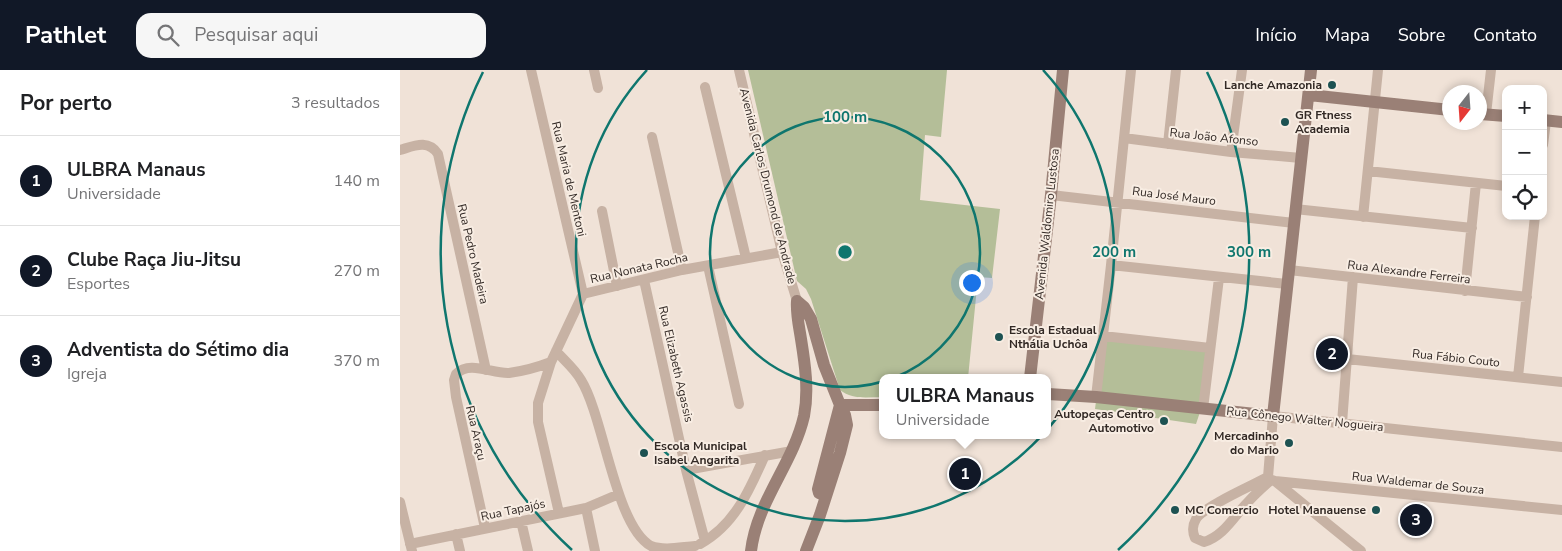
<!DOCTYPE html>
<html lang="pt">
<head>
<meta charset="utf-8">
<style>
  body { margin:0; font-family:"Nunito Sans",sans-serif; background:#f6f6f6; color:#202124 }
  .controls { position:absolute; right:15px; top:15px; display:grid; overflow:hidden; border-radius:10px; box-shadow:0 2px 8px #0003 }
  .controls button { width:45px; height:45px; display:grid; place-items:center; padding:0; border:0; border-bottom:1px solid #e0e0e0; background:#fff; color:#202124; font:25px sans-serif }
  .compass { position:absolute; left:1042px; top:15px; width:45px; height:45px; border-radius:50%; background:#fff; box-shadow:0 2px 8px #0003; rotate:197deg }
  .you { position:absolute; left:571px; top:212px; width:18px; height:18px; margin:-12px; border:4px solid #fff; border-radius:50%; background:#1a73e8; box-shadow:0 0 0 8px #1a73e833 }
  .badge { display:grid; place-items:center; width:32px; height:32px; border-radius:50%; background:#111827; color:#fff; font-size:16px; font-weight:700 }
  .pin { position:absolute; translate:-50% -50%; border:2px solid #fff; box-shadow:0 1px 5px #0006 }
  .popup { position:absolute; left:479px; top:304px; width:172px; height:65px; box-sizing:border-box; display:grid; place-content:center; border-radius:10px; background:#fff; filter:drop-shadow(0 1px 4px #0005); font-size:16px; white-space:nowrap; color:#757577 }
  .popup b { font-size:19px; color:#202124 }
  .popup::after { content:''; position:absolute; left:50%; top:100%; margin-left:-10px; border:10px solid transparent; border-top-color:#fff }
  .list { margin:0; padding:0; list-style:none }
  h2 { display:flex; justify-content:space-between; align-items:center; height:65px; margin:0; padding:0 20px; font-size:21px }
  h2 small { font-size:16px; font-weight:400; color:#757577 }
  .list li { display:grid; grid-template-columns:32px 1fr auto; gap:15px; align-items:center; box-sizing:border-box; height:90px; padding:0 20px; border-top:1px solid #e0e0e0 }
  .list b { display:block; font-size:19px; white-space:nowrap }
  .list p { margin:0; font-size:16px; white-space:nowrap; color:#757577 }
  .list em { font-size:16px; font-style:normal; color:#757577 }
  .icon { flex:none; width:28px; height:28px; fill:none; stroke:currentColor; stroke-width:2; stroke-linecap:round; stroke-linejoin:round }
  .map { position:relative; flex:none; width:1162px; height:481px; overflow:hidden }
  header { display:flex; align-items:center; gap:30px; box-sizing:border-box; height:70px; padding:0 25px; background:#111827; color:#fff }
  header strong { font-size:24px }
  nav { display:flex; gap:28px; margin-inline-start:auto; font-size:18px }
  .search { width:350px; height:45px; background:#f6f6f6; display:flex; align-items:center; gap:12px; box-sizing:border-box; padding:0 18px; border-radius:15px; color:#757577; font-size:19px }
  main { display:flex }
  aside { flex:1; background:#fff }
  .map>svg:first-child { display:block }
</style>
</head>
<body>
<header>
<strong>Pathlet</strong>
<div class="search"><svg class="icon" aria-label="search" viewBox="0 0 24 24"><circle cx="10" cy="10" r="6"/><path d="M15 15l6 6"/></svg>Pesquisar aqui</div>
<nav><a>Início</a><a>Mapa</a><a>Sobre</a><a>Contato</a></nav>
</header>
<main>
<aside>
<h2>Por perto<small>3 resultados</small></h2>
<ul class="list">
<li><span class="badge">1</span><div><b>ULBRA Manaus</b><p>Universidade</p></div><em>140 m</em></li>
<li><span class="badge">2</span><div><b>Clube Raça Jiu-Jitsu</b><p>Esportes</p></div><em>270 m</em></li>
<li><span class="badge">3</span><div><b>Adventista do Sétimo dia</b><p>Igreja</p></div><em>370 m</em></li>
</ul>
</aside>
<div class="map">
<svg width="1162" height="481" viewBox="0 0 1162 481">
  <rect width="100%" height="100%" fill="#f0e2d7"/>
  <path fill="#b4be98" d="M348 0H547L541 67 525 65 520 130 600 139 592 208 578 207 568 308H482V327C468 327 452 330 440 320L411 229 406 219 397 211Z
    M704 268 808 281 800 342 796 354 695 339Z"/>
  <g fill="none" stroke-linecap="round" stroke-linejoin="round">
    <path stroke="#c7b2a4" stroke-width="10" d="M131 0 183 224
      M194 0 198 18
      M339 0 382 182 397 231
      M305 17 346 188
      M1086 44 1091 0
      M252 67 282 200
      M724 68 831 82 901 88
      M768 74 776 0
      M1143 75 1146 51
      M0 80C14 76 28 69 38 84L86 300
      M831 82 842 0
      M968 101 1106 116
      M651 125 894 153
      M895 139 1072 158
      M202 141 217 216
      M963 147 978 0
      M711 195 887 214
      M308 196 339 334
      M889 200 1127 227
      M244 210 286 400 305 471
      M1065 221 1076 113
      M183 224 282 200 382 182
      M703 266 810 278
      M156 281C164 290 175 299 181 310 204 347 215 456 251 476 264 481 281 477 295 476
      M947 289 1162 312
      M151 292 138 333V352L159 443
      M1118 307 1135 146
      M696 327 711 195 731 0
      M803 339 819 208
      M942 353 953 207
      M286 400 392 381
      M868 407 873 346 1162 377
      M868 407 869 409 875 411 1162 440
      M868 407C853 415 803 437 796 449 792 456 792 461 795 468L804 472C824 466 834 446 848 432 855 424 863 417 871 410
      M875 411 961 481
      M0 432 12 481
      M186 438 195 481
      M121 451 128 481
      M85 458 56 327 54 310 56 304C70 290 92 304 109 303 124 301 138 297 151 292L183 224
      M56 464 60 481
      M10 474 186 438 219 424
      M300 474C335 455 350 419 365 385"/>
    <path stroke="#9a8076" stroke-width="12" d="M909 25 1050 40
      M1080 44 1106 46
      M1143 50 1162 52
      M397 231 404 237 411 249 424 295 440 335 445 345 447 355 440 383 420 445 406 481
      M630 308 651 125 663 0
      M648 324 696 327 873 346 911 0
      M426 426 419 423 418 419 440 335H482
      M351 481C357 431 393 394 404 346 409 321 405 294 401 269 399 256 396 244 397 231"/>
  </g>
  <g fill="none" stroke="#0f766e" stroke-width="2.5">
    <circle cx="445" cy="182" r="135"/>
    <path d="M643 0A269 269 0 1 1 247 0"/>
    <path d="M172 480A404 404 0 0 1 83 2M807 2A404 404 0 0 1 718 480"/>
  </g>
  <g fill="#1d5252" stroke="#f8ede3" stroke-width="2">
    <circle cx="932" cy="15" r="5"/>
    <circle cx="885" cy="52" r="5"/>
    <circle cx="599" cy="267" r="5"/>
    <circle cx="764" cy="351" r="5"/>
    <circle cx="889" cy="373" r="5"/>
    <circle cx="244" cy="383" r="5"/>
    <circle cx="775" cy="440" r="5"/>
    <circle cx="976" cy="440" r="5"/>
  </g>
  <g text-anchor="middle" stroke-width="4" stroke-linejoin="round" paint-order="stroke">
    <g font-size="12" font-weight="bold" fill="#322925" stroke="#f8ede3" text-anchor="end">
      <text x="922" y="19">Lanche Amazonia</text>
      <text x="895" y="49" text-anchor="start">GR Ftness<tspan x="895" dy="14">Academia</tspan></text>
      <text x="609" y="264" text-anchor="start">Escola Estadual<tspan x="609" dy="14">Nthália Uchôa</tspan></text>
      <text x="754" y="348">Autopeças Centro<tspan x="754" dy="14">Automotivo</tspan></text>
      <text x="879" y="370">Mercadinho<tspan x="879" dy="14">do Mario</tspan></text>
      <text x="254" y="380" text-anchor="start">Escola Municipal<tspan x="254" dy="14">Isabel Angarita</tspan></text>
      <text x="785" y="444" text-anchor="start">MC Comercio</text>
      <text x="966" y="444">Hotel Manauense</text>
    </g>
    <g font-size="12" fill="#322925" stroke="#f8ede3">
      <text transform="translate(814 67) rotate(6)" y="4">Rua João Afonso</text>
      <text transform="translate(169 109) rotate(77)" y="4">Rua Maria de Mentoni</text>
      <text transform="translate(368 116) rotate(76)" y="4">Avenida Carlos Drumond de Andrade</text>
      <text transform="translate(774 126) rotate(7)" y="4">Rua José Mauro</text>
      <text transform="translate(647 154) rotate(-84)" y="4">Avenida Waldomiro Lustosa</text>
      <text transform="translate(73 184) rotate(77)" y="4">Rua Pedro Madeira</text>
      <text transform="translate(239 198) rotate(-13)" y="4">Rua Nonata Rocha</text>
      <text transform="translate(1009 202) rotate(7)" y="4">Rua Alexandre Ferreira</text>
      <text transform="translate(1056 288) rotate(6)" y="4">Rua Fábio Couto</text>
      <text transform="translate(276 294) rotate(77)" y="4">Rua Elizabeth Agassis</text>
      <text transform="translate(905 349) rotate(6)" y="4">Rua Cônego Walter Nogueira</text>
      <text transform="translate(76 363) rotate(77)" y="4">Rua Araçu</text>
      <text transform="translate(1018 413) rotate(6)" y="4">Rua Waldemar de Souza</text>
      <text transform="translate(113 440) rotate(-12)" y="4">Rua Tapajós</text>
    </g>
  </g>
  <circle cx="445" cy="182" r="8" fill="#0f766e" stroke="#f8ede3" stroke-width="2.5"/>
  <g font-size="15" text-anchor="middle" font-weight="bold" fill="#0f766e" stroke="#f8ede3" stroke-width="4" stroke-linejoin="round" paint-order="stroke">
    <text x="445" y="52">100 m</text>
    <text x="714" y="187">200 m</text>
    <text x="849" y="187">300 m</text>
  </g>
</svg>
<div class="controls">
<button>+</button>
<button>−</button>
<button><svg class="icon" aria-label="locate" viewBox="0 0 24 24"><circle cx="12" cy="12" r="6"/><path d="M12 2v4M12 18v4M2 12h4M18 12h4"/></svg></button>
</div>
<svg class="compass" viewBox="-18 -18 36 36"><path d="M0-13l5 13h-10z" fill="#e53935"/><path d="M0 13l5-13h-10z" fill="#757577"/></svg>
<div class="you"></div>
<div class="pin badge" style="left:565px;top:404px">1</div>
<div class="popup"><b>ULBRA Manaus</b>Universidade</div>
<div class="pin badge" style="left:932px;top:284px">2</div>
<div class="pin badge" style="left:1016px;top:450px">3</div>
</div>
</main>
</body>
</html>
